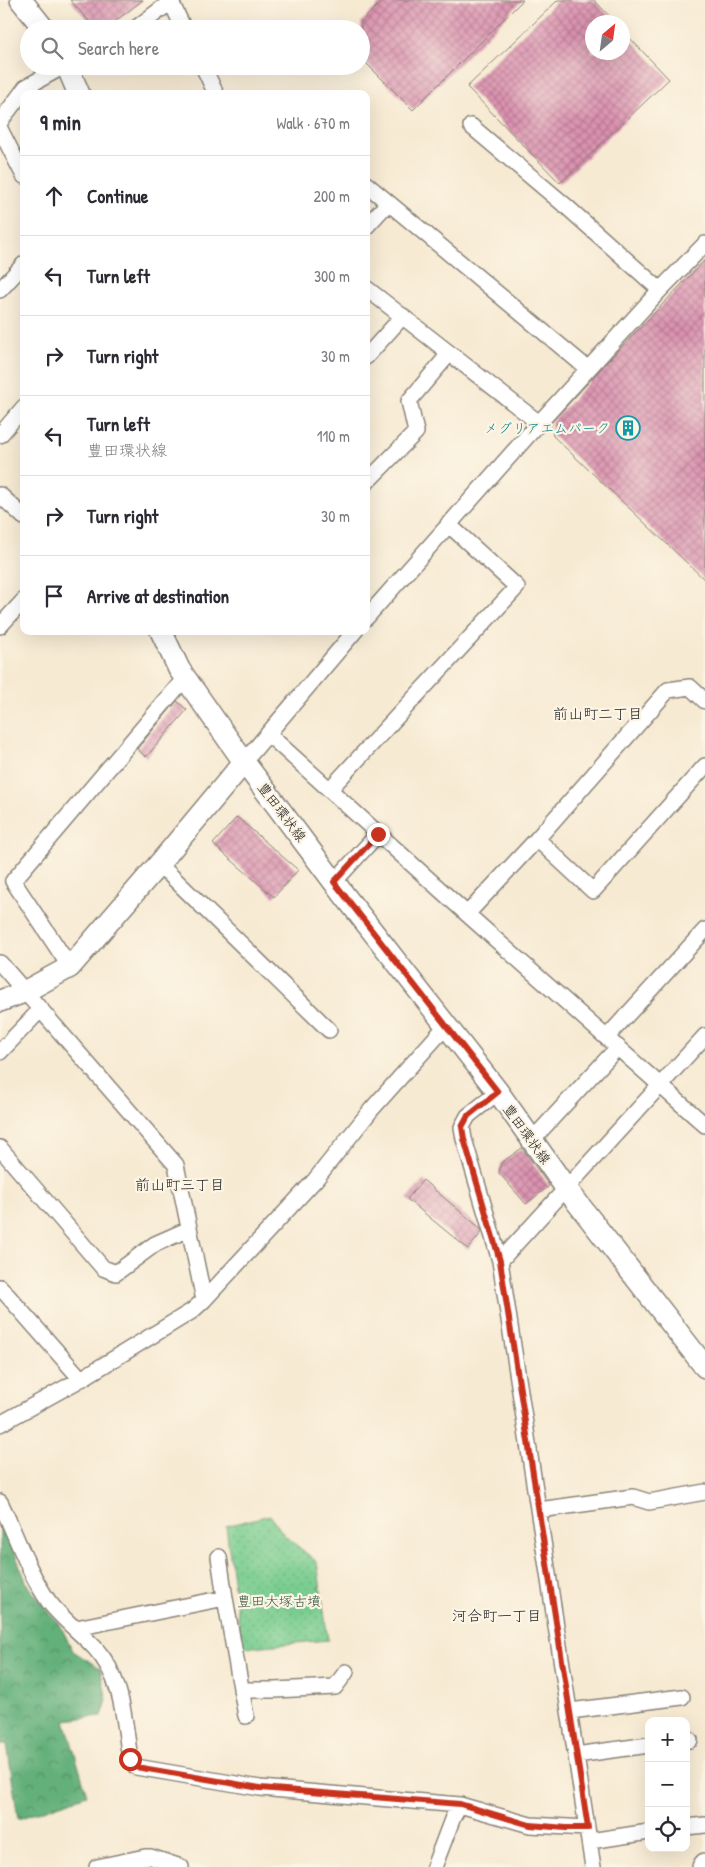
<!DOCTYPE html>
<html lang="en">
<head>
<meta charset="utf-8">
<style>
  body { margin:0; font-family:"Patrick Hand","Klee One",sans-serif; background:#f7f7f7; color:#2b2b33 }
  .controls { position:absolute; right:15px; bottom:15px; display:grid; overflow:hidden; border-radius:10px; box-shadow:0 5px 20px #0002 }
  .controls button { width:45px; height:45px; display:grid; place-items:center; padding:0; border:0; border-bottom:1px solid #e1e1e2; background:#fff; color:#2b2b33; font:25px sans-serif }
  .compass { position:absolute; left:585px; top:15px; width:45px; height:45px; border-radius:50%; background:#fff; box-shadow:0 5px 20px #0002; rotate:29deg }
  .stop { position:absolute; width:15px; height:15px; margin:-11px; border:4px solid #c8321e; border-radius:50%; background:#fff }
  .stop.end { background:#c8321e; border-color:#fff; box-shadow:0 1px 5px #0008 }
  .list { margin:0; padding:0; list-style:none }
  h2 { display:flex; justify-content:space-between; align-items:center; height:65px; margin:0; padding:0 20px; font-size:21px }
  h2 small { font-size:16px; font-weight:400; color:#7c7c81 }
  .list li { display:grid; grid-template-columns:32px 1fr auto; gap:15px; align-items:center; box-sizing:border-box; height:80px; padding:0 20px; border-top:1px solid #e1e1e2 }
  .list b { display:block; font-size:19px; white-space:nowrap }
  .list p { margin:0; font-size:16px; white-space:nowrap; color:#7c7c81 }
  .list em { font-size:16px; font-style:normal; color:#7c7c81 }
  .icon { flex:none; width:28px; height:28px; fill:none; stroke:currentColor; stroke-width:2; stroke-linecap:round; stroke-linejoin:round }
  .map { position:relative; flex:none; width:705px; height:1867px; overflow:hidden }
  .search { position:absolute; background:#fff; box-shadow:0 5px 20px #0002; left:20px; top:20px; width:350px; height:55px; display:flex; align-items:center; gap:12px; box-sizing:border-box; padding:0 18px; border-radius:28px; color:#7c7c81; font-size:19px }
  .panel { position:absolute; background:#fff; box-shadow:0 5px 20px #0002; left:20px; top:90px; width:350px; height:545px; border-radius:10px }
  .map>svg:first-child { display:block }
</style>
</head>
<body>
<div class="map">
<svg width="705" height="1867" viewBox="0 0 705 1867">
  <defs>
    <pattern id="forest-crowns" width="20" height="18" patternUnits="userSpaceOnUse" patternTransform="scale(1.25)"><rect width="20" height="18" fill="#63b07a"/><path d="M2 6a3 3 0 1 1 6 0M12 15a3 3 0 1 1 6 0" fill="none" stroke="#518e63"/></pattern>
    <pattern id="park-dots" width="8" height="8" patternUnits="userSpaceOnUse" patternTransform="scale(1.25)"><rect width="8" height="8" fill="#7acd90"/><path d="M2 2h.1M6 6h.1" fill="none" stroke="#69af7c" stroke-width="1.8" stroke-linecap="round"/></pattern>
    <pattern id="building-cross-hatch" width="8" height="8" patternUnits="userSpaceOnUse" patternTransform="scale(1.25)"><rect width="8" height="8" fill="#db92b0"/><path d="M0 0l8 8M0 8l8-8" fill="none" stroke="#b1768e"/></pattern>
  </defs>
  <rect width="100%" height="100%" fill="#fcf5e5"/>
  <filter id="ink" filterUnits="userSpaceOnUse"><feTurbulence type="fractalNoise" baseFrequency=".02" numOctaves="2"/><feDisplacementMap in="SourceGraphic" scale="10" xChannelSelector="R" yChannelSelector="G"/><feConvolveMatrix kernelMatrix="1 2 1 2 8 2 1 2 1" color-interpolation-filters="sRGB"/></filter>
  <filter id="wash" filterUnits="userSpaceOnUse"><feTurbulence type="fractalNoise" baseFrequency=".0096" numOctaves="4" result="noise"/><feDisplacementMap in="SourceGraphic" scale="20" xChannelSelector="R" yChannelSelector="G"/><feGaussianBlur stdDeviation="1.12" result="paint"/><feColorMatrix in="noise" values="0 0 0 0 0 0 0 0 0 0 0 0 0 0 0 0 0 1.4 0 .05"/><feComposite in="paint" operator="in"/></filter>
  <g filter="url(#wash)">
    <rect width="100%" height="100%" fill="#f7ead3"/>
    <path fill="url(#forest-crowns)" stroke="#40664b" d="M0 1516 28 1586 60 1625 73 1651 100 1668 107 1700 102 1716 65 1720 87 1795 18 1819 7 1744H0Z"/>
    <path fill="url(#park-dots)" stroke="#4b7456" d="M270 1515 284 1535 317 1562 328 1640 242 1648 226 1526Z"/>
    <g id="blocks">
      <path fill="url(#building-cross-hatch)" d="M70 0H143L109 26 102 29 95 28Z
        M383 0H523L413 110 361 58V22Z
        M558 0H594L615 22H592V52H622V30L669 79 560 183 467 87Z
        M705 260V580L553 436 551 423 610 359Z
        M177 701 187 710 146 757 137 749Z
        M237 817 298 870 274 897 213 844Z
        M522 1148 549 1186 526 1204 499 1173 501 1163Z
        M423 1180 480 1228 482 1232 468 1249 407 1199Z"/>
    </g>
  </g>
  <g filter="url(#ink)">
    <use href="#blocks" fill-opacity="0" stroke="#8a8378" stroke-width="1"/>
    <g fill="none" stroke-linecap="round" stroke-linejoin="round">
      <g stroke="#8a8378" stroke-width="18">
        <path id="street" d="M171 2 184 29
          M135 29 173 0
          M203 66 216 94
          M0 122 26 87 64 66
          M471 126 567 207 660 290
          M0 129 24 176
          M366 184 588 369
          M366 227 387 204
          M366 288 539 423
          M0 290 24 264
          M366 357 403 316
          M0 435 24 407
          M366 483 416 432 409 401 449 354
          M0 495 24 517
          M366 618 539 423 660 290 705 244
          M0 626 24 600
          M268 734 467 914 705 1125
          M244 762 355 631
          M330 789 517 587 448 524
          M537 839 593 891 705 766
          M159 864 329 1030
          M334 882 378 834
          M467 914 537 839 668 690 690 687 705 701
          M0 963 176 1165 204 1300
          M70 967 13 881 185 678
          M607 1037 705 930
          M0 1052 41 1009
          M498 1092 468 1116 462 1127 464 1139 500 1261 593 1867
          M532 1140 618 1047
          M0 1148 103 1268 116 1273 155 1244 189 1229
          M500 1261 705 1036
          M0 1287 81 1379
          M0 1424 81 1379 192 1311 204 1300 315 1180 371 1110 446 1026
          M0 1502C16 1535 28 1572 49 1602 62 1619 80 1632 95 1648 123 1678 124 1720 130 1759L136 1767 260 1788 460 1805 530 1825 587 1828
          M539 1510 633 1497 649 1502 705 1492
          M219 1557 225 1598
          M76 1628 225 1598 246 1716
          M241 1690H275L335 1687 346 1672
          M570 1711 682 1697
          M686 1740H690
          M576 1755 649 1745
          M686 1827 705 1825
          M590 1841 649 1832
          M97 1867 145 1857H151L181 1867
          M434 1867 453 1817 460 1805"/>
      </g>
      <g stroke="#8a8378" stroke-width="24">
        <path id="secondary" d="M21 0 44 29
          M67 66 79 94
          M161 631 179 669 244 762 334 882 498 1092 566 1188 705 1367
          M0 1001 24 992 70 967 159 864 244 762
          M703 1867 705 1864"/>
      </g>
      <use href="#street" stroke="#fff" stroke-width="15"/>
      <use href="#secondary" stroke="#fff" stroke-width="21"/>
    </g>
  </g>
  <g fill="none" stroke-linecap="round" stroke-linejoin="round" filter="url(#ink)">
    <path stroke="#c8321e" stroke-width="6" d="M130 1759 136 1767 260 1788 460 1804 530 1825 566 1828H588L500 1261 464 1139 462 1127 468 1116 498 1092 334 882 378 834"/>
  </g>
  <defs>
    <g id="building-ring" transform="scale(1.25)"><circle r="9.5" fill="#fcf5e5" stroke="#0f9aa8" stroke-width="1.5"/><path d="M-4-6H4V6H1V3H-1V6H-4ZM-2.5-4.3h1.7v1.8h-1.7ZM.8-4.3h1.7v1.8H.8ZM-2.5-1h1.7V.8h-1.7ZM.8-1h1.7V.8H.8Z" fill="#0f9aa8"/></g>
  </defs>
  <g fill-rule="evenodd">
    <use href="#building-ring" x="628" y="428"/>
  </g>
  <g text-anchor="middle" stroke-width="4.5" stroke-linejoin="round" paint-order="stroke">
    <g font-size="14" fill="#0d838f" stroke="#fcf5e5" text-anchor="end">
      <text x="610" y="433">メグリアエムパーク</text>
    </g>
    <g font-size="14" fill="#1c1c1c" stroke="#fcf5e5">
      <text transform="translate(282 812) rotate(53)" y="5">豊田環状線</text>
      <text transform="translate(527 1134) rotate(54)" y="5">豊田環状線</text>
    </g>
    <g font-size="14" fill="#3d5a45" stroke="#fcf5e5">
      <text x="279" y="1606">豊田大塚古墳</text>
    </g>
    <g font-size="15" fill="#1c1c1c" stroke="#fcf5e5">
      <text x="598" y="719">前山町二丁目</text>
      <text x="180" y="1190">前山町三丁目</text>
      <text x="497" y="1621">河合町一丁目</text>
    </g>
  </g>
</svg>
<div class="controls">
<button>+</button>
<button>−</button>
<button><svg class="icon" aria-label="locate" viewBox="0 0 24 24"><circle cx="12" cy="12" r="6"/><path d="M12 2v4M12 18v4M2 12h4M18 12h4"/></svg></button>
</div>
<svg class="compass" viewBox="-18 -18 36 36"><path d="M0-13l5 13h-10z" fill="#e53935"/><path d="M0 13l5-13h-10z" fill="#7c7c81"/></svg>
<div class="stop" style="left:130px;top:1759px"></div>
<div class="stop end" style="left:378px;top:834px"></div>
<div class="search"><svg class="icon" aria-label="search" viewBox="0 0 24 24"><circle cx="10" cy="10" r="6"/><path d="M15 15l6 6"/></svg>Search here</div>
<section class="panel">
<h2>9 min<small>Walk · 670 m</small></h2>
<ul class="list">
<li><svg class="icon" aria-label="ahead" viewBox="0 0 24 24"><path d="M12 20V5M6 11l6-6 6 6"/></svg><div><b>Continue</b></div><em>200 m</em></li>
<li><svg class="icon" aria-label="left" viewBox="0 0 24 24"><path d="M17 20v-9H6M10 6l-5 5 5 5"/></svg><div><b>Turn left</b></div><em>300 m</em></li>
<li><svg class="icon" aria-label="right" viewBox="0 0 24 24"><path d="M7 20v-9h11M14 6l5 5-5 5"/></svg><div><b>Turn right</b></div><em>30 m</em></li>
<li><svg class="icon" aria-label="left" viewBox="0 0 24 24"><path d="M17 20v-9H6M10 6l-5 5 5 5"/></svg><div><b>Turn left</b><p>豊田環状線</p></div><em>110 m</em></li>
<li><svg class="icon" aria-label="right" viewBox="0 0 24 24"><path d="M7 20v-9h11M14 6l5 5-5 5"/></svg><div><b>Turn right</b></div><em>30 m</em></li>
<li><svg class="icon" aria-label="arrive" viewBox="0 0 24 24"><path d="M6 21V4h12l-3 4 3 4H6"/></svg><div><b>Arrive at destination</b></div></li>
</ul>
</section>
</div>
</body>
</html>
